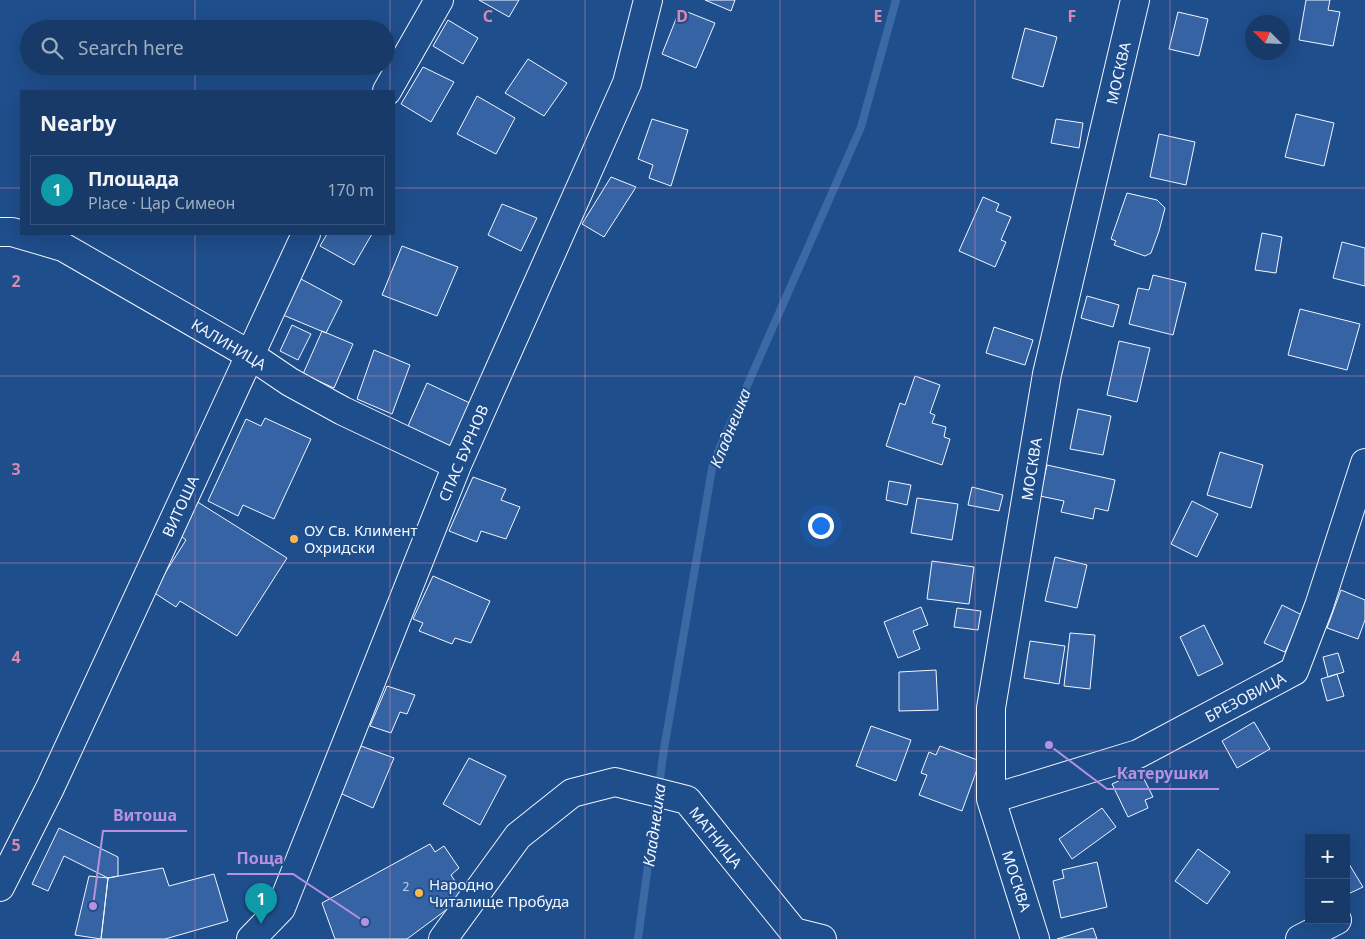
<!DOCTYPE html>
<html lang="en">
<head>
<meta charset="utf-8">
<style>
  :root { --surface:#173a69; --page:#20416f; --text:#f1f3f6; --muted:#9eadc0; --line:#36547d; --accent:#d6ab8b }
  body { margin:0; font-family:"Noto Sans",sans-serif; background:var(--page); color:var(--text) }
  .controls { position:absolute; right:15px; bottom:15px; display:grid; overflow:hidden; border-radius:0px; box-shadow:0 5px 20px #0002 }
  .controls button { width:45px; height:45px; display:grid; place-items:center; padding:0; border:0; border-bottom:1px solid var(--line); background:var(--surface); color:var(--text); font:25px sans-serif }
  .compass { position:absolute; left:1245px; top:15px; width:45px; height:45px; border-radius:50%; background:var(--surface); box-shadow:0 5px 20px #0002; rotate:294deg }
  .you { position:absolute; left:820px; top:525px; width:18px; height:18px; margin:-12px; border:4px solid #fff; border-radius:50%; background:#1a73e8; box-shadow:0 0 0 8px #1a73e833 }
  .badge { display:grid; place-items:center; width:32px; height:32px; border-radius:50%; background:var(--accent); color:#fff; font-size:16px; font-weight:700 }
  .pin { position:absolute; translate:-50% -41px; filter:drop-shadow(0 1px 2px #0008) }
  .pin::after { content:''; position:absolute; top:26px; width:18px; height:15px; background:inherit; clip-path:polygon(0 0,100% 0,50% 100%) }
  .list { margin:0; padding:0; list-style:none }
  h2 { display:flex; justify-content:space-between; align-items:center; height:65px; margin:0; padding:0 20px; font-size:21px }
  h2 small { font-size:16px; font-weight:400; color:var(--muted) }
  .list li { display:grid; grid-template-columns:32px 1fr auto; gap:15px; align-items:center; box-sizing:border-box; height:70px; margin:0 10px 10px; padding:0 10px; border:1px solid var(--line); border-radius:0px }
  .list b { display:block; font-size:19px; white-space:nowrap }
  .list p { margin:0; font-size:16px; white-space:nowrap; color:var(--muted) }
  .list em { font-size:16px; font-style:normal; color:var(--muted) }
  .icon { flex:none; width:28px; height:28px; fill:none; stroke:currentColor; stroke-width:2; stroke-linecap:round; stroke-linejoin:round }
  .map { position:relative; flex:none; width:1365px; height:939px; overflow:hidden }
  .search { position:absolute; background:var(--surface); box-shadow:0 5px 20px #0002; left:20px; top:20px; width:375px; height:55px; display:flex; align-items:center; gap:12px; box-sizing:border-box; padding:0 18px; border-radius:28px; color:var(--muted); font-size:19px }
  .panel { position:absolute; background:var(--surface); box-shadow:0 5px 20px #0002; left:20px; top:90px; width:375px; height:145px; border-radius:0px }
  .map>svg:first-child { display:block }
  .lines { fill:none; stroke-linecap:round; stroke-linejoin:round }
  .stream { stroke:#3b69a3; stroke-width:8 }
  .building { fill:#3563a3; stroke:#f2f6ff }
  .minor-casing { stroke:#f2f6ff; stroke-width:30 }
  .minor { stroke:#1f4e8c; stroke-width:28 }
  .grid { fill:none; stroke:#da87ad; stroke-width:1; stroke-opacity:0.55 }
  .poi-dot { fill:#ffb74d; stroke:#1f4e8c; stroke-width:2 }
  .labels { text-anchor:middle; dominant-baseline:central; stroke-width:4; stroke-linejoin:round; paint-order:stroke }
  .number-label { font-size:12px; fill:#c3d1e8 }
  .street-label { font-size:15px; fill:#f2f6ff; stroke:#1f4e8c }
  .poi-label { font-size:15px; fill:#f2f6ff; stroke:#1f4e8c; text-anchor:start }
  .water-label { font-size:16px; font-style:italic; fill:#f2f6ff; stroke:#1f4e8c }
  .grid-label { font-size:16px; text-anchor:middle; font-weight:bold; fill:#da87ad; stroke:#1f4e8c; stroke-width:4; stroke-linejoin:round; paint-order:stroke }
  .leader { fill:none; stroke:#b691df; stroke-width:2 }
  .callout-dot { fill:#b691df; stroke:#1f4e8c; stroke-width:2 }
  .callout-label { font-size:16px; text-anchor:middle; font-weight:bold; fill:#b691df; stroke:#1f4e8c; stroke-width:4; stroke-linejoin:round; paint-order:stroke }
</style>
</head>
<body>
<div class="map">
<svg width="1365" height="939" viewBox="0 0 1365 939">
  <rect width="100%" height="100%" fill="#1f4e8c"/>
  <g class="lines">
    <path class="stream" d="M 638,939 L 664,749 L 713,463 L 861,127 L 896,0"/>
  </g>
  <path class="building" d="M 479,0 L 519,0 L 509,17 Z
    M 705,0 L 735,0 L 731,11 Z
    M 1306,0 L 1330,0 L 1328,10 L 1340,12 L 1333,46 L 1299,40 Z
    M 680,9 L 715,23 L 696,68 L 662,54 Z
    M 1178,12 L 1208,19 L 1199,56 L 1169,49 Z
    M 448,20 L 478,38 L 463,64 L 433,46 Z
    M 1025,28 L 1057,37 L 1043,87 L 1012,78 Z
    M 528,59 L 567,83 L 544,116 L 505,93 Z
    M 423,67 L 454,82 L 431,122 L 401,104 Z
    M 477,96 L 515,118 L 496,154 L 457,134 Z
    M 1296,114 L 1334,123 L 1324,166 L 1285,157 Z
    M 652,119 L 688,130 L 671,186 L 649,178 L 653,165 L 638,159 Z
    M 1056,119 L 1083,123 L 1079,148 L 1051,143 Z
    M 1159,134 L 1195,142 L 1186,185 L 1150,177 Z
    M 611,177 L 636,187 L 604,237 L 582,224 Z
    M 1127,193 L 1157,200 L 1165,208 L 1159,231 L 1151,253 L 1145,256 L 1114,245 L 1116,241 L 1111,239 Z
    M 983,197 L 999,204 L 996,211 L 1011,217 L 1001,240 L 1006,242 L 995,267 L 959,251 Z
    M 502,204 L 537,218 L 521,251 L 488,235 Z
    M 1262,233 L 1282,237 L 1276,273 L 1255,270 Z
    M 327,234 L 372,234 L 354,265 L 320,246 Z
    M 1342,242 L 1365,248 L 1365,286 L 1333,278 Z
    M 402,246 L 458,267 L 437,316 L 382,295 Z
    M 1153,275 L 1186,283 L 1173,335 L 1129,324 L 1138,288 L 1149,290 Z
    M 301,279 L 342,301 L 326,333 L 283,315 Z
    M 1087,296 L 1119,305 L 1113,327 L 1081,318 Z
    M 1300,309 L 1360,324 L 1347,370 L 1288,355 Z
    M 292,325 L 311,334 L 298,360 L 280,351 Z
    M 994,327 L 1033,340 L 1025,365 L 986,353 Z
    M 322,331 L 353,344 L 334,388 L 303,374 Z
    M 1119,341 L 1150,348 L 1137,402 L 1107,395 Z
    M 374,350 L 410,365 L 392,414 L 357,399 Z
    M 915,376 L 940,385 L 930,413 L 935,415 L 932,423 L 946,427 L 944,437 L 950,439 L 942,465 L 886,446 L 900,403 L 905,405 Z
    M 427,383 L 472,404 L 453,447 L 408,426 Z
    M 1078,409 L 1111,416 L 1103,455 L 1070,449 Z
    M 265,418 L 311,439 L 274,519 L 243,505 L 238,516 L 208,501 L 246,419 L 261,426 Z
    M 1220,452 L 1263,465 L 1251,508 L 1207,495 Z
    M 1047,465 L 1115,480 L 1108,511 L 1095,508 L 1093,519 L 1061,512 L 1064,501 L 1040,496 Z
    M 473,477 L 506,489 L 501,500 L 520,507 L 506,539 L 481,531 L 477,542 L 449,531 Z
    M 889,481 L 911,485 L 907,505 L 886,500 Z
    M 972,487 L 1003,495 L 999,511 L 968,505 Z
    M 917,498 L 958,504 L 952,540 L 911,533 Z
    M 196,501 L 287,558 L 237,636 L 180,601 L 176,607 L 153,592 L 186,540 L 177,533 Z
    M 1192,501 L 1218,514 L 1197,557 L 1171,544 Z
    M 1055,557 L 1087,565 L 1077,608 L 1045,601 Z
    M 932,561 L 974,567 L 969,604 L 927,599 Z
    M 433,576 L 490,601 L 471,643 L 455,638 L 452,644 L 419,631 L 423,623 L 413,619 Z
    M 1341,590 L 1365,600 L 1365,620 L 1358,639 L 1327,628 Z
    M 1282,605 L 1302,615 L 1285,652 L 1264,643 Z
    M 921,607 L 928,625 L 913,631 L 920,649 L 898,658 L 884,622 Z
    M 957,608 L 981,611 L 978,630 L 954,627 Z
    M 1204,625 L 1223,664 L 1198,676 L 1180,637 Z
    M 1070,633 L 1095,635 L 1090,689 L 1064,686 Z
    M 1030,641 L 1065,646 L 1059,684 L 1024,678 Z
    M 1338,653 L 1344,672 L 1328,677 L 1323,657 Z
    M 936,670 L 938,710 L 899,711 L 899,672 Z
    M 1337,674 L 1344,696 L 1327,701 L 1321,679 Z
    M 387,686 L 415,695 L 407,714 L 400,712 L 391,733 L 370,726 Z
    M 1254,722 L 1270,749 L 1237,768 L 1222,741 Z
    M 871,726 L 911,740 L 896,781 L 856,766 Z
    M 361,746 L 394,758 L 373,808 L 340,793 Z
    M 940,746 L 980,761 L 962,811 L 919,795 L 927,775 L 921,773 L 929,752 L 936,755 Z
    M 469,758 L 506,776 L 480,825 L 443,804 Z
    M 1140,771 L 1153,797 L 1145,800 L 1148,808 L 1128,817 L 1112,784 Z
    M 1102,808 L 1116,827 L 1072,859 L 1059,839 Z
    M 59,828 L 118,857 L 118,876 L 108,878 L 64,856 L 48,891 L 32,884 Z
    M 430,844 L 435,852 L 444,846 L 459,868 L 451,875 L 465,896 L 407,939 L 335,939 L 322,903 Z
    M 1198,849 L 1230,872 L 1207,904 L 1175,881 Z
    M 1346,859 L 1363,887 L 1346,895 Z
    M 1097,862 L 1107,907 L 1061,918 L 1053,881 L 1064,878 L 1062,870 Z
    M 163,868 L 169,886 L 214,874 L 228,921 L 165,939 L 101,939 L 108,878 Z
    M 89,876 L 108,878 L 101,939 L 75,935 Z
    M 1093,928 L 1097,939 L 1057,939 Z"/>
  <g class="lines">
    <g class="minor-casing">
      <path id="minor" d="M 387,91 L 439,0
        M 0,232 L 12,232 L 63,247 L 250,355 L 290,382 L 343,411 L 457,465
        M 991,799 L 1138,754 L 1294,671 L 1319,606 L 1365,463
        M 0,887 L 50,788 L 306,234
        M 251,939 L 281,908 L 457,465 L 627,83 L 648,0
        M 443,939 L 518,836 L 572,793 L 615,782 L 687,800 L 794,932 L 822,939
        M 1035,939 L 991,799 L 991,708 L 1047,374 L 1135,0
        M 1300,939 L 1337,920"/>
    </g>
    <use href="#minor" class="minor"/>
  </g>
  <path class="grid" d="M 195,0 L 195,29M 390,0 L 390,91M 585,0 L 585,939M 780,0 L 780,939M 975,0 L 975,939M 1170,0 L 1170,939M 195,66 L 195,91M 0,188 L 21,188M 394,188 L 1365,188M 195,234 L 195,939M 390,234 L 390,939M 0,376 L 1365,376M 0,563 L 1365,563M 0,751 L 1365,751"/>
  <g class="poi-dot">
    <circle cx="294" cy="539" r="5"/>
    <circle cx="419" cy="893" r="5"/>
  </g>
  <g class="labels">
    <g class="number-label">
      <text x="406" y="886">2</text>
    </g>
    <g class="street-label">
      <text transform="translate(1118 73) rotate(-77)">МОСКВА</text>
      <text transform="translate(229 344) rotate(31)">КАЛИНИЦА</text>
      <text transform="translate(463 453) rotate(-67)">СПАС БУРНОВ</text>
      <text transform="translate(1031 469) rotate(-81)">МОСКВА</text>
      <text transform="translate(180 506) rotate(-65)">ВИТОША</text>
      <text transform="translate(1245 697) rotate(-28)">БРЕЗОВИЦА</text>
      <text transform="translate(716 837) rotate(51)">МАТНИЦА</text>
      <text transform="translate(1017 881) rotate(72)">МОСКВА</text>
    </g>
    <g class="poi-label">
      <text x="304" y="530">ОУ Св. Климент<tspan x="304" dy="17">Охридски</tspan></text>
      <text x="429" y="884">Народно<tspan x="429" dy="17">Читалище Пробуда</tspan></text>
    </g>
    <g class="water-label">
      <text transform="translate(730 428) rotate(-68)">Кладнешка</text>
      <text transform="translate(654 825) rotate(-82)">Кладнешка</text>
    </g>
  </g>
  <g class="grid-label">
    <text x="488" y="22">C</text>
    <text x="682" y="22">D</text>
    <text x="878" y="22">E</text>
    <text x="1072" y="22">F</text>
    <text x="16" y="287">2</text>
    <text x="16" y="475">3</text>
    <text x="16" y="663">4</text>
    <text x="16" y="851">5</text>
  </g>
  <path class="leader" d="M1049 745L1107 789H1219M93 906L103 831H187M365 922L293 874H227"/>
  <g class="callout-dot">
    <circle cx="1049" cy="745" r="5"/>
    <circle cx="93" cy="906" r="5"/>
    <circle cx="365" cy="922" r="5"/>
  </g>
  <g class="callout-label">
    <text x="1163" y="779">Катерушки</text>
    <text x="145" y="821">Витоша</text>
    <text x="260" y="864">Поща</text>
  </g>
</svg>
<div class="controls">
<button>+</button>
<button>−</button>
</div>
<svg class="compass" viewBox="-18 -18 36 36"><path d="M0-13l5 13h-10z" fill="#e53935"/><path d="M0 13l5-13h-10z" fill="#9eadc0"/></svg>
<div class="you"></div>
<div class="pin badge" style="left:261px;top:924px;background:#0f9aa8">1</div>
<div class="search"><svg class="icon" aria-label="search" viewBox="0 0 24 24"><circle cx="10" cy="10" r="6"/><path d="M15 15l6 6"/></svg>Search here</div>
<section class="panel">
<h2>Nearby<small></small></h2>
<ul class="list">
<li><span class="badge" style="background:#0f9aa8">1</span><div><b>Площада</b><p>Place · Цар Симеон</p></div><em>170 m</em></li>
</ul>
</section>
</div>
</body>
</html>
